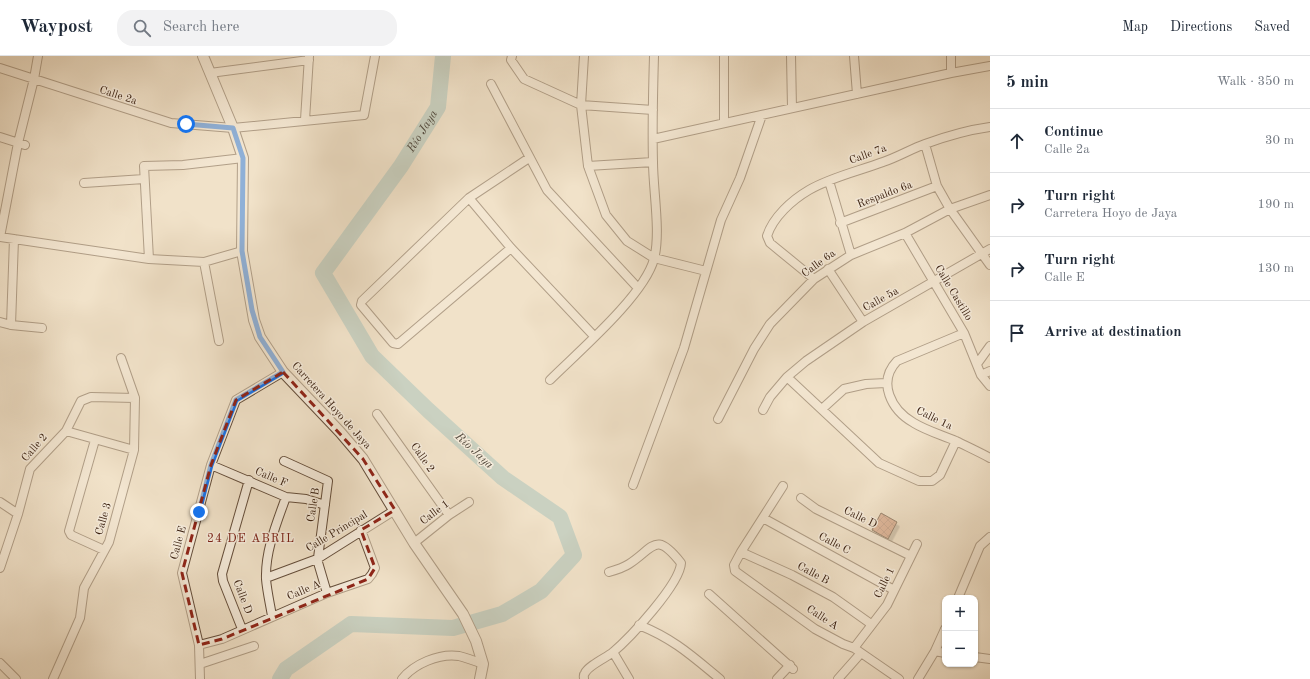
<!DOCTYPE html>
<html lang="en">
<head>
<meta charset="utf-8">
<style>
  :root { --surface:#fff; --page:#f2f2f3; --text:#1f2937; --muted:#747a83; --line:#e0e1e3 }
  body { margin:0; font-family:"Old Standard TT",serif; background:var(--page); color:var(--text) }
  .controls { position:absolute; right:12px; bottom:12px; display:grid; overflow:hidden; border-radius:8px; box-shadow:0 1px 3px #0004 }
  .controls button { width:36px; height:36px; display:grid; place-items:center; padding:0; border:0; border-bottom:1px solid var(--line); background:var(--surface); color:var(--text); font:20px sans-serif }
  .stop { position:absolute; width:12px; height:12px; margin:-9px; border:3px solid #1a73e8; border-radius:50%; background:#fff }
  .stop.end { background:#1a73e8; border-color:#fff; box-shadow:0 1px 4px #0008 }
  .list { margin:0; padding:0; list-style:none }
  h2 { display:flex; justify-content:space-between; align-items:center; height:52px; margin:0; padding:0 16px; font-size:17px }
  h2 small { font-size:13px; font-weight:400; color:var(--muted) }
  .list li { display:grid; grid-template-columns:26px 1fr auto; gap:12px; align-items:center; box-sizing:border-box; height:64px; padding:0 16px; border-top:1px solid var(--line) }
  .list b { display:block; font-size:15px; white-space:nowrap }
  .list p { margin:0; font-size:13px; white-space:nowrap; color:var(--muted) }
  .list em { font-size:13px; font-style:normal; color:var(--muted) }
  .icon { flex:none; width:22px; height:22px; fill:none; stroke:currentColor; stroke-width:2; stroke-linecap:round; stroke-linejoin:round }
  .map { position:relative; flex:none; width:990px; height:623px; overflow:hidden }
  header { display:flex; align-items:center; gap:24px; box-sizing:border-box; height:56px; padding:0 20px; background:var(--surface); border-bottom:1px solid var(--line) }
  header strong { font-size:19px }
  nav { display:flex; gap:22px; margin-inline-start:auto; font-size:14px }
  .search { width:280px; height:36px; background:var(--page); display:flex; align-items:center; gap:10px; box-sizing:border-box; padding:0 14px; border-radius:16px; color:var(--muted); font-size:15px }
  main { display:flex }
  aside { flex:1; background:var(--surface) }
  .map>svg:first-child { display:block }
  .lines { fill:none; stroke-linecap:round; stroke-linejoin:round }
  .river { stroke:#9bbdb9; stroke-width:16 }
  .building { fill:url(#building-cross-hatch); stroke:#361c0c; filter:url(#shadow) }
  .minor-casing { stroke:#654e3b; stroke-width:10 }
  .tertiary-casing { stroke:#654e3b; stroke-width:12 }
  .minor { stroke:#f6ecdc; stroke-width:8 }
  .tertiary { stroke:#f6ecdc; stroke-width:10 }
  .route { stroke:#1a73e8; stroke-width:5 }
  .marked { fill:none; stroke:#8f2418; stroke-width:3; stroke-dasharray:8 5; stroke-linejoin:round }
  .labels { text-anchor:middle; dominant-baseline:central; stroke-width:3; stroke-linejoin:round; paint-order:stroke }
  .street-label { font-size:11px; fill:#361c0c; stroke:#f6ecdc }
  .water-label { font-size:12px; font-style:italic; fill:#544c40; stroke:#f6ecdc }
  .neighbourhood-label { font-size:12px; letter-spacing:1px; fill:#7a1f14; stroke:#f6ecdc }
</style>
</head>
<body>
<header>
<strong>Waypost</strong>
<div class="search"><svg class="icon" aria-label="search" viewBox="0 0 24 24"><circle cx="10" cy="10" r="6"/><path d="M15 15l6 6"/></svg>Search here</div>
<nav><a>Map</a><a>Directions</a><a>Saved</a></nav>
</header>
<main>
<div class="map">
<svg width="990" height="623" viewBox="0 0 990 623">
  <defs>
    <pattern id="building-cross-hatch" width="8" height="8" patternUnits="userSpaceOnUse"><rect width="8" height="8" fill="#cd8869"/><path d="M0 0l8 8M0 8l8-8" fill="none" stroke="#a76e55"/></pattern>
    <filter id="shadow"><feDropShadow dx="2.5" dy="4.5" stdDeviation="0" flood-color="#0004"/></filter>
  </defs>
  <rect width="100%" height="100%" fill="#f1e2c9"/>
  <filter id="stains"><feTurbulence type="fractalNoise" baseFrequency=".005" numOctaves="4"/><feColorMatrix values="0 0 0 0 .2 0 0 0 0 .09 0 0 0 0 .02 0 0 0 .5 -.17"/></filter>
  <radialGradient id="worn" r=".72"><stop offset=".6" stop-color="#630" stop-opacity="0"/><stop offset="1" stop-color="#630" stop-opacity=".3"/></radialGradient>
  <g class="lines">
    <path class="river" id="s1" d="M 280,623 L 286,613 L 351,568 L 453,572 L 502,558 L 541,535 L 574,499 L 560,461 L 503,422 L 428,354 L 372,300 L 323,217 L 401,110 L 438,51 L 443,0"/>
  </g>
  <path class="building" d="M 881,457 L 897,466 L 888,483 L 872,474 Z"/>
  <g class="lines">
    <g class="minor-casing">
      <path id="minor" d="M 512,0 L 511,4 L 524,23 L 581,49 L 653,54
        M 584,0 L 581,49 L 588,110 L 606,159 L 627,185 L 654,202 L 706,215
        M 791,0 L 792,52
        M 854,0 L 857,38
        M 951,0 L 951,17
        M 0,12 L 171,67 L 233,72 L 364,59 L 375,0
        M 210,17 L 309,4
        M 491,28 L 547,134 L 638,232
        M 305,64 L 309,0
        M 724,67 L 724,0
        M 0,81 L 25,89
        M 653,83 L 951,17 L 990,10
        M 925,88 L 937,130 L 950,153 L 990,209
        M 588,110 L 653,106
        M 829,125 L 851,199
        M 84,127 L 144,123
        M 469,142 L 511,192 L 594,280
        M 840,167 L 937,130
        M 905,177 L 964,277 L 981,319 L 990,330
        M 0,181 L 149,203 L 204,206 L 242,195
        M 0,181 L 18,87 L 34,23 L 38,0
        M 511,192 L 398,288 L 393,287 L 361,249 L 362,245 L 469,142 L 529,102
        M 149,203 L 144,110 L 183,109 L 243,102
        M 204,206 L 219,285
        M 828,213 L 863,266
        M 814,223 L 770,187 L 767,180 C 773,161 792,144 809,134 C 831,121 859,115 883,106 C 898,101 911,93 925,88 C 947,80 968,74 990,71
        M 0,266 L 11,269 L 42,272
        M 11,269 L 14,183
        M 964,277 L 897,305 C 877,326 891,354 914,367 C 927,375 942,379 956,385 C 968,391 979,396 990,402
        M 977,308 L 990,290
        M 981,319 L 990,315
        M 787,321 L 806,305 L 863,266 L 990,193
        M 550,324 C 578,296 644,240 654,203 C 661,177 653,134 653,106 C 652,71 653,35 654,0
        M 822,353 L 844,333 L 866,328 L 886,327
        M 763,354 L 770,341 L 787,321 L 879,407 L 919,425 L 932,425 L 940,419 L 956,385
        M 377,358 L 449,459
        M 718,363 L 754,293 L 770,268 L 814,223 L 851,199 L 905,177 L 950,153 L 990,139
        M 66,375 L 134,394
        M 95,384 L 69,475 L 71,479 L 104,494
        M 284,405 L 328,425 L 318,502
        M 211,409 L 286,441 L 306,443 L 325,449
        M 633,429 L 684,292 L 721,164 L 740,122 L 762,59
        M 783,430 L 741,496 L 734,509 L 735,515 L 815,573 L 843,588 L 854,592 L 899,623
        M 801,442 L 816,453 L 911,500
        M 0,446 L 18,458
        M 763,462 L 894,534
        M 414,487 L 449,459 L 469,446
        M 741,496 L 792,519 L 833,541 L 871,568
        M 317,503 L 327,537
        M 0,512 L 18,458 L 30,413 L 66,375 L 81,345 L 91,341 L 135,342
        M 266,522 L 317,503 L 395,454
        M 709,538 L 793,613
        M 958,542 L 980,490 L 990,481
        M 272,560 C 270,548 267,535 266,523 C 265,495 277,466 286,441
        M 639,569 C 674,583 692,600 720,623
        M 242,573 L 223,525 L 222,518 L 249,424
        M 199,589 L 222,583 L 327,537 L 368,523 L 372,518 L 375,512 L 361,474
        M 854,592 L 887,549 L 917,488
        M 935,595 L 945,597
        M 613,596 L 629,623
        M 975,601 L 990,603
        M 0,607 L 16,623
        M 200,608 L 254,590
        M 53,623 L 80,562 L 84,532 L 109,486 L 134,394 L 135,342 L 121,302
        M 200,623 L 199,589 L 182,517 L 211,409 L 236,344 L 283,316
        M 402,623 C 414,608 439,597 459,600 C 467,602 475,605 483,608
        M 584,623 C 584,621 583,619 585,617 C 588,610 605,602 612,597 C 630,582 680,528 681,507 C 655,474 654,492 629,508 C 623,512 616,514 609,516
        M 777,623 L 790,609
        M 838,623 L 861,597
        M 918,623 L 935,595 L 945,573"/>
    </g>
    <g class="tertiary-casing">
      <path id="tertiary" d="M 203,0 L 233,72 L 243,102 L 242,195 L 254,264 L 260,281 L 283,316 L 340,376 L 363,403 L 414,487 L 463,558 L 476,585 L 483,608 L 480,623"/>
    </g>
    <use href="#minor" class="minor"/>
    <use href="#tertiary" class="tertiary"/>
  </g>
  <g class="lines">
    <path class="route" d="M 186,68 L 233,72 L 243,102 L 242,195 L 252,254 L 260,281 L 283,316 L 236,344 L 211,409 L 199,456"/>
  </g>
  <path d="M0 0H990V623H0ZM 283,316 L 363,403 L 395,454 L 361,474 L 375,512 L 368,523 L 222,583 L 199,589 L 182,517 L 211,409 L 236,344 Z" fill="#f1e2c9" fill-opacity=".55" fill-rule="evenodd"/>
  <path class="marked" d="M 283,316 L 363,403 L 395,454 L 361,474 L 375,512 L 368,523 L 222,583 L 199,589 L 182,517 L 211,409 L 236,344 Z"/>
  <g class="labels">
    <g class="street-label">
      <text transform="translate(118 40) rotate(18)">Calle 2a</text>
      <text transform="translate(868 99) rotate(-20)">Calle 7a</text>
      <text transform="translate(885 139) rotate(-21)">Respaldo 6a</text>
      <text transform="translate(819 208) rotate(-36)">Calle 6a</text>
      <text transform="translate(953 237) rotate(59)">Calle Castillo</text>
      <text transform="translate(881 244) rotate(-29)">Calle 5a</text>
      <text transform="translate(331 350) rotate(48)">Carretera Hoyo de Jaya</text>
      <text transform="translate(934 363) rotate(26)">Calle 1a</text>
      <text transform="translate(35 392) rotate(-49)">Calle 2</text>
      <text transform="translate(422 402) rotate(55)">Calle 2</text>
      <text transform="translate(271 422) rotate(23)">Calle F</text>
      <text transform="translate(314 449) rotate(-81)">Calle B</text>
      <text transform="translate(435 457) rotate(-37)">Calle 1</text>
      <text transform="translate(860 462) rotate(26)">Calle D</text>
      <text transform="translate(104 463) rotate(-74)">Calle 3</text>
      <text transform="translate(337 476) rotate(-31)">Calle Principal</text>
      <text transform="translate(179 487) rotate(-75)">Calle E</text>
      <text transform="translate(834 488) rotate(28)">Calle C</text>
      <text transform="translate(813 518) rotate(28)">Calle B</text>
      <text transform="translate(885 527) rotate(-64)">Calle 1</text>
      <text transform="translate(304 535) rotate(-23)">Calle A</text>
      <text transform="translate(242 541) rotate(69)">Calle D</text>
      <text transform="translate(822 562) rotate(33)">Calle A</text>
    </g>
    <g class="water-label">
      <text stroke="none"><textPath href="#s1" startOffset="896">Río Jaya</textPath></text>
      <text transform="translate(474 395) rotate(43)">Río Jaya</text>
    </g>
    <g class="neighbourhood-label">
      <text x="251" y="483">24 DE ABRIL</text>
    </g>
  </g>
  <rect width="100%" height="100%" filter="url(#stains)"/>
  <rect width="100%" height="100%" fill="url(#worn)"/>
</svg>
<div class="controls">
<button>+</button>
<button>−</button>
</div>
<div class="stop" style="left:186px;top:68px"></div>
<div class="stop end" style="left:199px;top:456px"></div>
</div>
<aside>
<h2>5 min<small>Walk · 350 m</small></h2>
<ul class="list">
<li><svg class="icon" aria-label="ahead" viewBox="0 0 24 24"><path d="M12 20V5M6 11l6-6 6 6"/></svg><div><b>Continue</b><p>Calle 2a</p></div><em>30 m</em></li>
<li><svg class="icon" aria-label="right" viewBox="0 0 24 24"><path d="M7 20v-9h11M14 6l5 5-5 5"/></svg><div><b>Turn right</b><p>Carretera Hoyo de Jaya</p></div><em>190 m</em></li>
<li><svg class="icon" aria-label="right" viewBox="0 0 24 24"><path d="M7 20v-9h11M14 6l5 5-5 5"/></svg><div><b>Turn right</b><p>Calle E</p></div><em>130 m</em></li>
<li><svg class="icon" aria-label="arrive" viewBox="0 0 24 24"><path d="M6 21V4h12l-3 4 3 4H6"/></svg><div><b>Arrive at destination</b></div></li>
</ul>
</aside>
</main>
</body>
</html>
